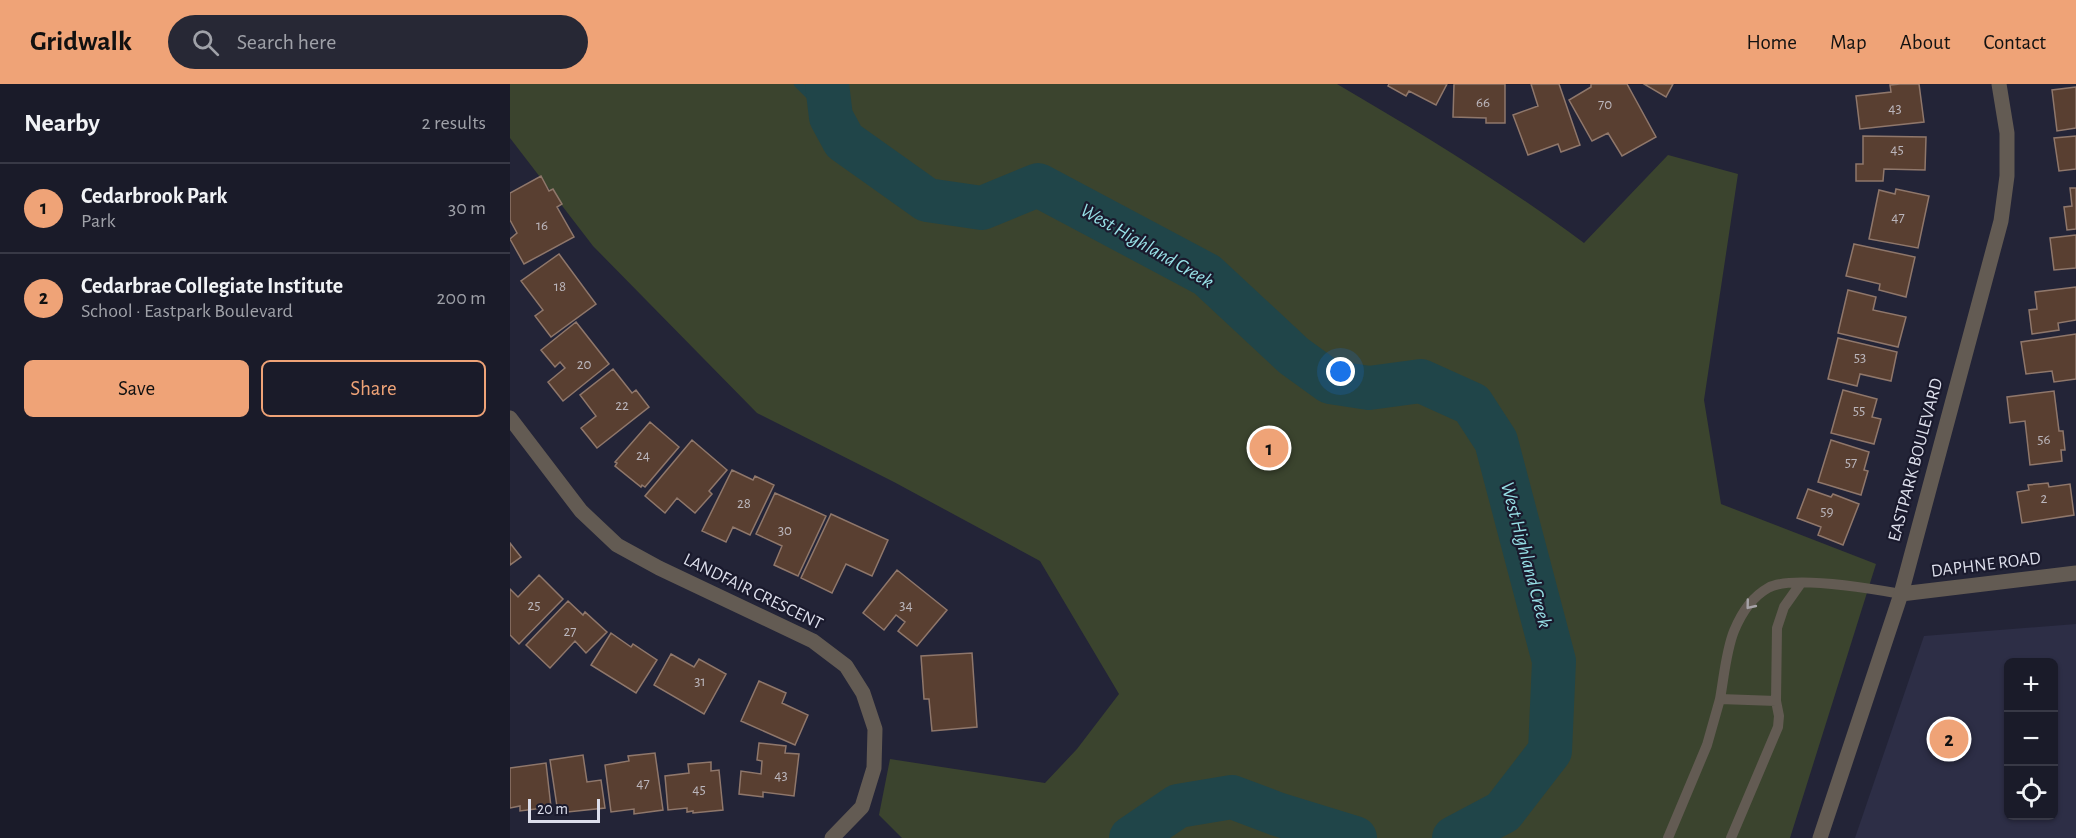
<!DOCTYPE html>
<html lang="en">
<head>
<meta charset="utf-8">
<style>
  :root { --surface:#1a1b29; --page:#272835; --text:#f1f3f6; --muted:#9fa1a8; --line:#383946; --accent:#efa377 }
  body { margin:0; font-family:"Alegreya Sans",sans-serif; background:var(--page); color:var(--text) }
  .controls { position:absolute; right:18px; bottom:18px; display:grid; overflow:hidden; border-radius:9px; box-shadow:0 2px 4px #0004 }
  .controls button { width:54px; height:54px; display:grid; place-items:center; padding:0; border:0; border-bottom:2px solid var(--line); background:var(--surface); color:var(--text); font:30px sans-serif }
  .scale { position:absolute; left:18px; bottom:15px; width:72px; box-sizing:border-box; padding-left:6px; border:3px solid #dcdeeb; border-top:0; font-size:16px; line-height:21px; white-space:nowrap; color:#dcdeeb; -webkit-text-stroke:4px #1a1a2d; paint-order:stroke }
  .you { position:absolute; left:831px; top:288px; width:21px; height:21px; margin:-15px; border:4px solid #fff; border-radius:50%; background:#1a73e8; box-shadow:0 0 0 9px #1a73e833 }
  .badge { display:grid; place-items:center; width:39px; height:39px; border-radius:50%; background:var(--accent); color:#111; font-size:20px; font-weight:700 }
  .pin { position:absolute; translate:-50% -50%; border:3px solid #fff; box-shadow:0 2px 6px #0006 }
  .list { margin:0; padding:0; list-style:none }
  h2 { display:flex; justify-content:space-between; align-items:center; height:78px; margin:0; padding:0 24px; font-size:26px }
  h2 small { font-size:20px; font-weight:400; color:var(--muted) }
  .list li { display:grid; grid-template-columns:39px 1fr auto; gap:18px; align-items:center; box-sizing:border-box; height:90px; padding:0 24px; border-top:2px solid var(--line) }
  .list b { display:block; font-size:22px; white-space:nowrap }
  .list p { margin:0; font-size:20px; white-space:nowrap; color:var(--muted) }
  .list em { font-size:20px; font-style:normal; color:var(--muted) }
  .actions { display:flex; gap:12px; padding:18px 24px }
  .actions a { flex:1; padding:14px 0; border:2px solid var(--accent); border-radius:9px; text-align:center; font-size:21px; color:var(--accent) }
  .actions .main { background:var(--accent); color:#111 }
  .icon { flex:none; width:33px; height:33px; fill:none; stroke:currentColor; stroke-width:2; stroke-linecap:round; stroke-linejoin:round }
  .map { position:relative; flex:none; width:1566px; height:754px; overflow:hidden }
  header { display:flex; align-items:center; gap:36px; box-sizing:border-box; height:84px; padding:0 30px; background:var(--accent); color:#111 }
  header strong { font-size:28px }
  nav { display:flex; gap:33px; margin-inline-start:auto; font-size:21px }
  .search { width:420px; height:54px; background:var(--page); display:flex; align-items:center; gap:15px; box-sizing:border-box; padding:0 21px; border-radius:33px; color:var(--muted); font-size:22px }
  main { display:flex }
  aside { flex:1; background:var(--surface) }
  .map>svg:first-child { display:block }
  .built { fill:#2d2e46; fill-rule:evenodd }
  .green { fill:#3b442e }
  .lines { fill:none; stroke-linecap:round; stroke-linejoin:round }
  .stream { stroke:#204549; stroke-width:8 }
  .river { stroke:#204549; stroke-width:44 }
  .building { fill:#593f31; stroke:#8f776b; stroke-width:1.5 }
  .lane { stroke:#635b53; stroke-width:10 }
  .street { stroke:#635b53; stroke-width:15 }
  .oneway { stroke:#a6a3a7 }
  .labels { text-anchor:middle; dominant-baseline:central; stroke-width:4.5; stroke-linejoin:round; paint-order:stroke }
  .number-label { font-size:15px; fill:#bbb6bc }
  .street-label { font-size:18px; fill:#dcdeeb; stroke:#1a1a2d }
  .water-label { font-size:20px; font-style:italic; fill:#97e0e6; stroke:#1a1a2d }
</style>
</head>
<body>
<header>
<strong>Gridwalk</strong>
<div class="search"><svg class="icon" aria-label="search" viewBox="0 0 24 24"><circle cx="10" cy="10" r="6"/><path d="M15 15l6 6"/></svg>Search here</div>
<nav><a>Home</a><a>Map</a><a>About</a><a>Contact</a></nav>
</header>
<main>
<aside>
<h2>Nearby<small>2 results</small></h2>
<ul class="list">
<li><span class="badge">1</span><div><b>Cedarbrook Park</b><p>Park</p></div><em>30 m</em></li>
<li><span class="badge">2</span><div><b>Cedarbrae Collegiate Institute</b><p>School · Eastpark Boulevard</p></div><em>200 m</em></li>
</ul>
<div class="actions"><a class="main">Save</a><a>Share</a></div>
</aside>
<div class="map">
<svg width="1566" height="754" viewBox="0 0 1566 754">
  <rect width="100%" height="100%" fill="#232437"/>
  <path class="built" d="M 1566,540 L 1566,754 L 1345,754 L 1414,552 ZM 1498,578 L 1544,578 L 1544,732 L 1498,732 Z"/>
  <path class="green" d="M 0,0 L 827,0 C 912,50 995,100 1074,159 L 1158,71 L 1228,90 L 1194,316 L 1211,420 L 1366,480 L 1280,754 L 392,754 L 369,731 L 380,675 L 535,699 L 567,665 L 609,610 L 530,477 L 384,398 L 247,329 L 83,162 L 0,54 Z"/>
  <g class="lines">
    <path class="stream" d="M 288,0 L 321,33"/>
    <path class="river" d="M 317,0 L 321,33 L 334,57 L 417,116 L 472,124 L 528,101 L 697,191 L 784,272 L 820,298 L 859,304 L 911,297 L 962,320 L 986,357 L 1044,577 L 1040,667 L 993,728 L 944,754
      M 621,754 L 668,722 L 722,713 L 767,730 L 845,754"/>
  </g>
  <path class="building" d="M 879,0 L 937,0 L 926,21 L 899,7 L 896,12 L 878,2 Z
    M 944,0 L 995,0 L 995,39 L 976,39 L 976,34 L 943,33 Z
    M 1021,0 L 1049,0 L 1070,61 L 1051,68 L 1048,60 L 1018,71 L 1003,31 L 1028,22 Z
    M 1117,0 L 1146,53 L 1112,72 L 1098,49 L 1082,57 L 1059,16 L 1081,3 L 1081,0 Z
    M 1134,0 L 1163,0 L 1156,13 Z
    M 1390,0 L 1409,0 L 1414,38 L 1350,45 L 1346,12 L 1381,8 L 1380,1 Z
    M 1566,3 L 1566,44 L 1547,47 L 1542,6 Z
    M 1353,52 L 1416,53 L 1415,86 L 1374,85 L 1373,97 L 1346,97 L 1346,80 L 1353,80 Z
    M 1566,52 L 1566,85 L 1549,87 L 1544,54 Z
    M 31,92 L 39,107 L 43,105 L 52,120 L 47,123 L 64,153 L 14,180 L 0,155 L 7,149 L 0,136 L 0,109 Z
    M 1560,104 L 1566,104 L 1566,145 L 1557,146 L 1554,123 L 1562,122 Z
    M 1386,105 L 1419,112 L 1408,164 L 1359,155 L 1369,106 L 1385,110 Z
    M 1566,151 L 1566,184 L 1544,186 L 1540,154 Z
    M 1344,160 L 1405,173 L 1396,213 L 1369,206 L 1370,200 L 1336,192 Z
    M 49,170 L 86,220 L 41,253 L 25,232 L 33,226 L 11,197 Z
    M 1566,203 L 1566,236 L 1548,239 L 1549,246 L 1522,250 L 1519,226 L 1527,225 L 1525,208 Z
    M 1338,206 L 1366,213 L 1363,226 L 1396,233 L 1388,263 L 1328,249 Z
    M 66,238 L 99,280 L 53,317 L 38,298 L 55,284 L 50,278 L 45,283 L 31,266 Z
    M 1566,250 L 1566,295 L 1544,298 L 1542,287 L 1516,290 L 1511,258 Z
    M 1328,254 L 1387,268 L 1381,297 L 1350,290 L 1347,302 L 1318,295 Z
    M 103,285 L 122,309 L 126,306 L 139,323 L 87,364 L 71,344 L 86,332 L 70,311 Z
    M 1333,306 L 1367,315 L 1362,333 L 1371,335 L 1364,360 L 1321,349 Z
    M 1544,307 L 1549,347 L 1553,347 L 1555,366 L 1551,366 L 1552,377 L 1520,381 L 1515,337 L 1500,339 L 1497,313 Z
    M 140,338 L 169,363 L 135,403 L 132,401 L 131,403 L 105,382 L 107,379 L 105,378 Z
    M 182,356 L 217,386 L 199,407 L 202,410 L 185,429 L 167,414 L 155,429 L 135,412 Z
    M 1321,356 L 1359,368 L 1354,386 L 1358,387 L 1351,411 L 1308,398 Z
    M 222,386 L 243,396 L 245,392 L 264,401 L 240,451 L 223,443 L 216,458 L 192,447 Z
    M 1538,399 L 1539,403 L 1560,400 L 1564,431 L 1512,439 L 1507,408 L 1519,406 L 1518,401 Z
    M 1298,405 L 1321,413 L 1323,410 L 1349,420 L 1333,461 L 1308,451 L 1311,443 L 1287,434 Z
    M 265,409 L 316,432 L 288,492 L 264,481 L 272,462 L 246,450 Z
    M 321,430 L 378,456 L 362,492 L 336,480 L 322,509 L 291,494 Z
    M 0,459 L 11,473 L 0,481 Z
    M 387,486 L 437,526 L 407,562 L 388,547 L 395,538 L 386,531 L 374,546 L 353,529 Z
    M 29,491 L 53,515 L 9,560 L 0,551 L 0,505 L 8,513 Z
    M 58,517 L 73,531 L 75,528 L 97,548 L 76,569 L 65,557 L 40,584 L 16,561 Z
    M 101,549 L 121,563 L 123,560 L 147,576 L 126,609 L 81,581 Z
    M 462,569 L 467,643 L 422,647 L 419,615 L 414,615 L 411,572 Z
    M 161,570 L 184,583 L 189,575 L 216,590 L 194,630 L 144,601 Z
    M 249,597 L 276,609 L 272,619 L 298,631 L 285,661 L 231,637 Z
    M 249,659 L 276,662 L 275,669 L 289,670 L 284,712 L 253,708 L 253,713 L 229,710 L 231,687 L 251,690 L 252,677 L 247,676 Z
    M 145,669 L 153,726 L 124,730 L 124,725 L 101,728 L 95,681 L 119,677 L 118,672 Z
    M 73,671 L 77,698 L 91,696 L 95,724 L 48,729 L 40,676 Z
    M 201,678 L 201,687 L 209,686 L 213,726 L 183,729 L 183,727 L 177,728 L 177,724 L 158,726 L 155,692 L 179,689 L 178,680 Z
    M 36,679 L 41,723 L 10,727 L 10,722 L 0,724 L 0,684 Z"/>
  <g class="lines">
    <path class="lane" d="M 1210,615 C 1214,593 1216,567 1224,547 C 1231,530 1242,513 1258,504 C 1281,491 1363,505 1391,510
      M 1158,754 L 1197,661 L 1210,615 L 1266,617
      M 1221,754 L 1268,643 L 1269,632 L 1266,617 L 1267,544 L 1274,523 L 1291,499"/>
    <path class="street" d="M 0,334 L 71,427 L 107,461 L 149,484 L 303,557 L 336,582 L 353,609 L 365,645 L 364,684 L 352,723 L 322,754
      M 1391,510 L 1566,489
      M 1310,754 L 1391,510 L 1491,137 L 1497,92 L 1497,49 L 1489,0"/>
  </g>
  <defs><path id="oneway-chevron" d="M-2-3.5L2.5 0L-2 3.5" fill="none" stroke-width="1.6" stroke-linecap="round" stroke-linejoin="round" transform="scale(1.5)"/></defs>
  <use class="oneway" href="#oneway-chevron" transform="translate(1240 521) rotate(129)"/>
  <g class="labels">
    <g class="number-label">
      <text x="973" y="18">66</text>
      <text x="1095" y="20">70</text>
      <text x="1385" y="24">43</text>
      <text x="1387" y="65">45</text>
      <text x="1388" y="133">47</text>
      <text x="32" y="141">16</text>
      <text x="50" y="202">18</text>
      <text x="1350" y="273">53</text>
      <text x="74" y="280">20</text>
      <text x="112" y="321">22</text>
      <text x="1349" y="326">55</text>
      <text x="1534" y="355">56</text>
      <text x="133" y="371">24</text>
      <text x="1341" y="378">57</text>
      <text x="1534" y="414">2</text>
      <text x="234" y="419">28</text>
      <text x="1317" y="427">59</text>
      <text x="275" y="446">30</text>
      <text x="24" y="521">25</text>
      <text x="396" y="521">34</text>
      <text x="60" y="547">27</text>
      <text x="190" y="597">31</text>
      <text x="271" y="691">43</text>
      <text x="133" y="699">47</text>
      <text x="189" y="705">45</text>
    </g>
    <g class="street-label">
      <text transform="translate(1406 376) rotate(-75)">EASTPARK BOULEVARD</text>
      <text transform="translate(1476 481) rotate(-7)">DAPHNE ROAD</text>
      <text transform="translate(243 508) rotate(26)">LANDFAIR CRESCENT</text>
    </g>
    <g class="water-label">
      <text transform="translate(637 162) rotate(30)">West Highland Creek</text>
      <text transform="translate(1016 471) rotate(75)">West Highland Creek</text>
    </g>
  </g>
</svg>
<div class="controls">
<button>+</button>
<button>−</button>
<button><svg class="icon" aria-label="locate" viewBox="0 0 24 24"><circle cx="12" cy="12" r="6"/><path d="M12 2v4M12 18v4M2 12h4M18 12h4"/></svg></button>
</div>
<div class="scale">20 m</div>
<div class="you"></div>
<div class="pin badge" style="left:759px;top:364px">1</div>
<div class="pin badge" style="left:1439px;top:655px">2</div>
</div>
</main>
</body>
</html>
